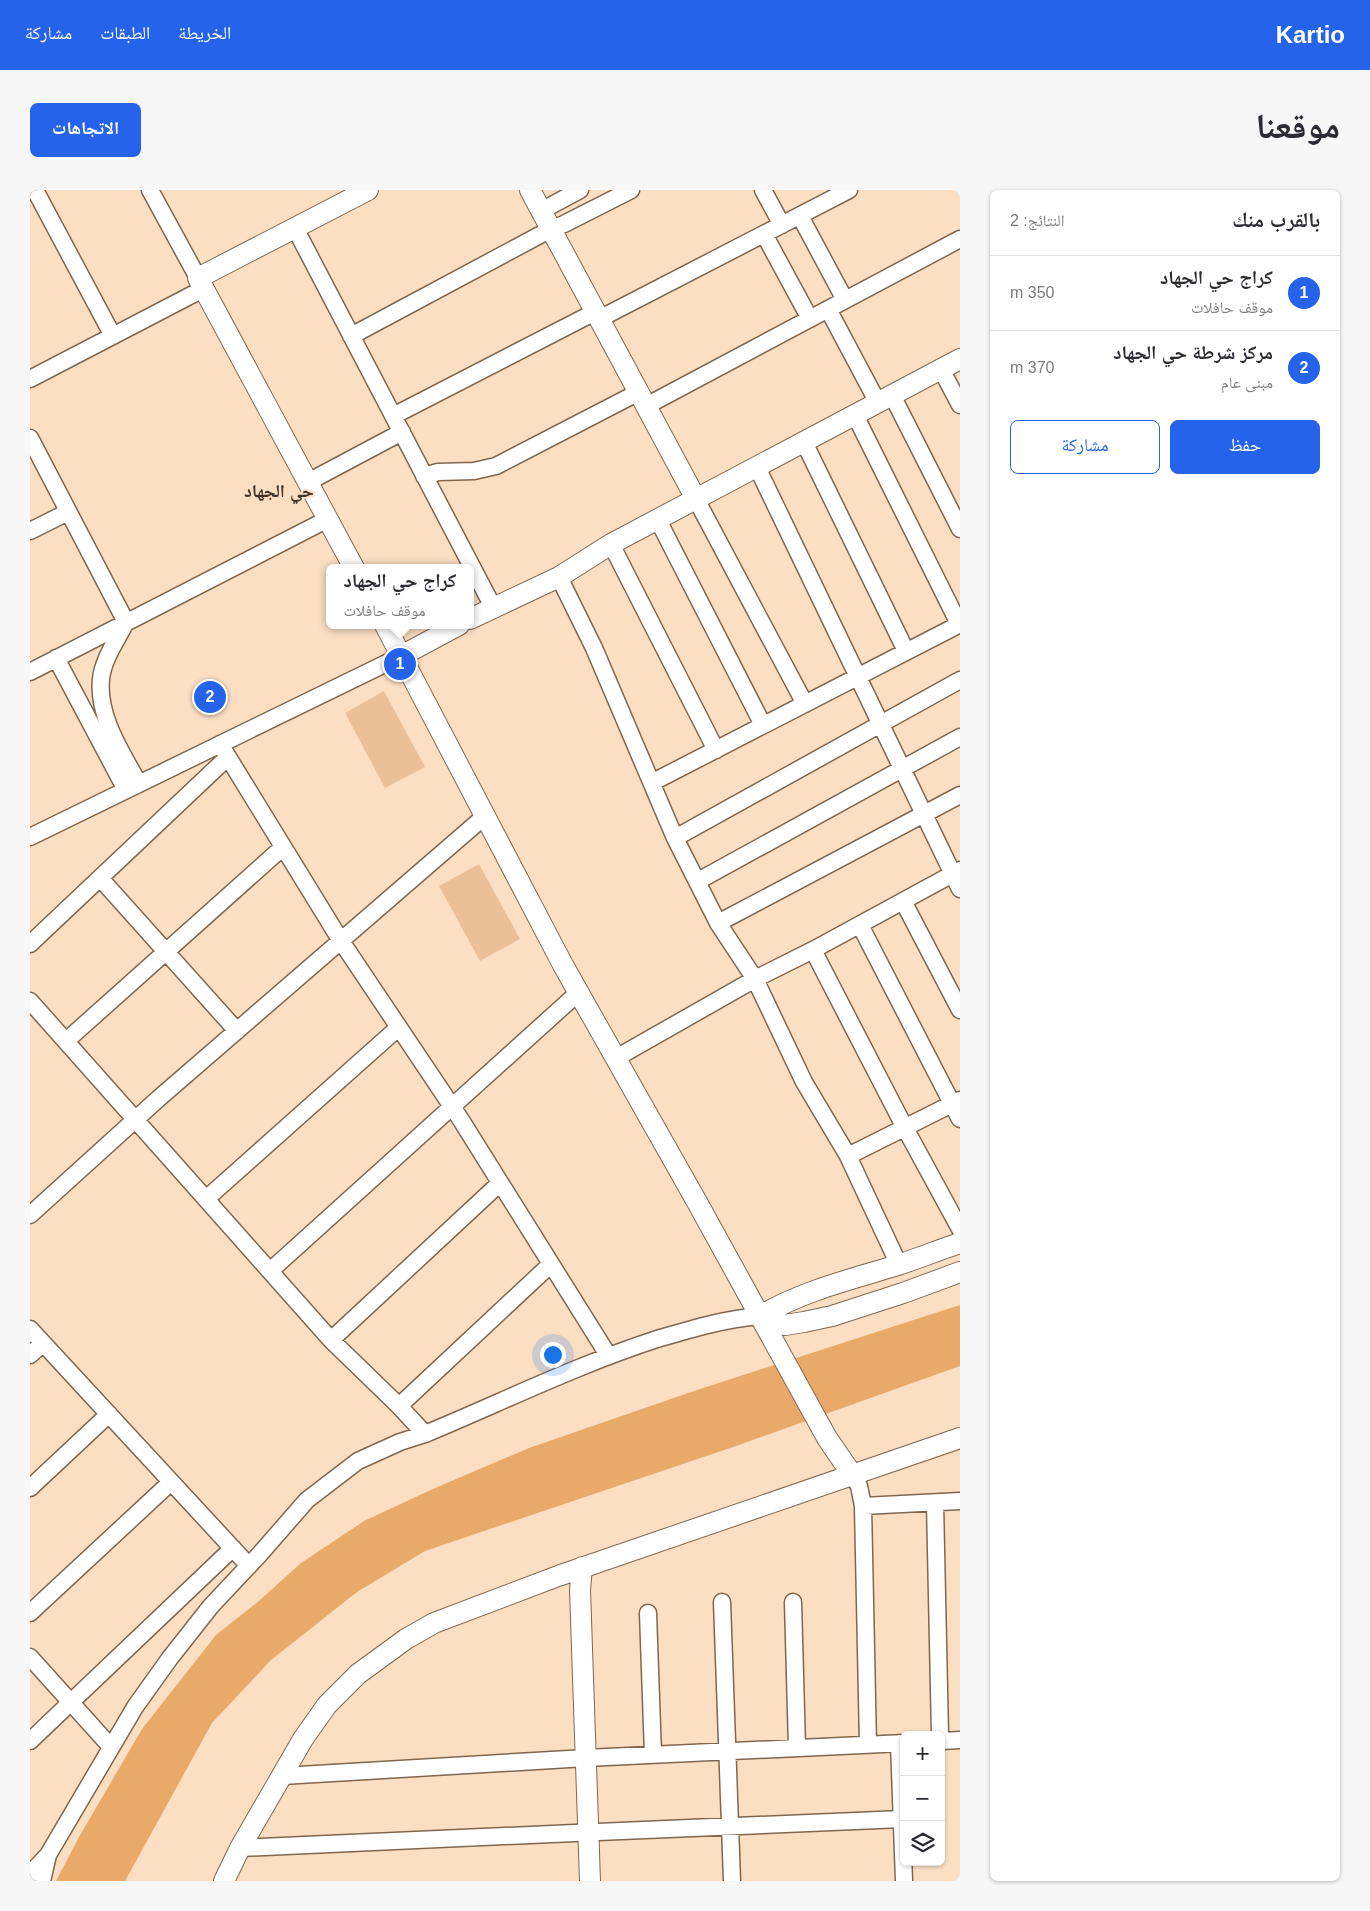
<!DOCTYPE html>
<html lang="ar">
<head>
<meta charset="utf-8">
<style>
  :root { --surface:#fff; --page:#f7f7f7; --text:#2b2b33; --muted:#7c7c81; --line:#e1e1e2; --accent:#2563eb }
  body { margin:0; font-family:Helvetica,"Noto Naskh Arabic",sans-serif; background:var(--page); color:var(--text); direction:rtl }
  .controls { position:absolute; right:15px; bottom:15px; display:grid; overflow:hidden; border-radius:8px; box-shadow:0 1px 4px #0004 }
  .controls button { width:45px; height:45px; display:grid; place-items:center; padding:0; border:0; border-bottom:1px solid var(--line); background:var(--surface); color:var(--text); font:25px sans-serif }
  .you { position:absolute; left:522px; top:1164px; width:18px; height:18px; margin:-12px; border:4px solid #fff; border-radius:50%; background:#1a73e8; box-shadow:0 0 0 8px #1a73e833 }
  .badge { display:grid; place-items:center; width:32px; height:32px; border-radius:50%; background:var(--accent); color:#fff; font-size:16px; font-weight:700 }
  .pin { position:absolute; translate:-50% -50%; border:2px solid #fff; box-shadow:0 1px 5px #0006 }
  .popup { position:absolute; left:296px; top:374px; width:148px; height:65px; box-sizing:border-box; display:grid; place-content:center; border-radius:8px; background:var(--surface); filter:drop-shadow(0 1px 4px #0005); font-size:16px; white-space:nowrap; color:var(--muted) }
  .popup b { font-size:19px; color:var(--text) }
  .popup::after { content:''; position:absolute; left:50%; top:100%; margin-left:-10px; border:10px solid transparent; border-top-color:var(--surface) }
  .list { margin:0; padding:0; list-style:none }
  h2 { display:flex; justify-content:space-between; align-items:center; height:65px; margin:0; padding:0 20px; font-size:21px }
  h2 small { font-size:16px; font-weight:400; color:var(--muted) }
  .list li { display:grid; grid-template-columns:32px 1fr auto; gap:15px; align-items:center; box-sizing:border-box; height:75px; padding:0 20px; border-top:1px solid var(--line) }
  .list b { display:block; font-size:19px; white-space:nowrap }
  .list p { margin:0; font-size:16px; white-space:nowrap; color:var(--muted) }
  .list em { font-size:16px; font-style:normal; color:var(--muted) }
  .actions { display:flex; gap:10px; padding:15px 20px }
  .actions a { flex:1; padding:11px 0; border:1px solid var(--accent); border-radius:8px; text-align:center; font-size:18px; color:var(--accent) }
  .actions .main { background:var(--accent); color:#fff }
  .icon { flex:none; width:28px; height:28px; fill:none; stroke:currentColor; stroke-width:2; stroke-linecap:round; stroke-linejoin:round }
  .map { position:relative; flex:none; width:930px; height:1691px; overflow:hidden; direction:ltr; border-radius:8px }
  header { display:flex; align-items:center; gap:30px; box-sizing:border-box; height:70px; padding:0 25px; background:var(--accent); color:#fff }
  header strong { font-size:24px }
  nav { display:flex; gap:28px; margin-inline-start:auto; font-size:18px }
  .intro { display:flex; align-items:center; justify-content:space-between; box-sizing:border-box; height:120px; padding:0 30px }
  h1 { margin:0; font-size:35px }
  .button { padding:12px 22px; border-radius:8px; background:var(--accent); color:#fff; font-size:18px; font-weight:700 }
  main { display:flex; gap:30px; padding:0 30px }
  aside { flex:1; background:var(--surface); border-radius:8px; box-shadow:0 1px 4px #0004 }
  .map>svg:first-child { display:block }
  .green { fill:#ebc098 }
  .water { fill:#e9aa69 }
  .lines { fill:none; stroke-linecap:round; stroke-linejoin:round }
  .minor-casing { stroke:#80664e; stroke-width:19 }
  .tertiary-casing { stroke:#80664e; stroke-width:22 }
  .minor { stroke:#fff; stroke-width:16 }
  .tertiary { stroke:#fff; stroke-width:20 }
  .labels { text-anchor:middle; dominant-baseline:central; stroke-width:4; stroke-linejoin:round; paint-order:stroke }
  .neighbourhood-label { font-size:18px; font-weight:bold; fill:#3e3328; stroke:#fcdfc3 }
</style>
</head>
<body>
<header>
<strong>Kartio</strong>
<nav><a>الخريطة</a><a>الطبقات</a><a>مشاركة</a></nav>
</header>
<div class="intro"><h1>موقعنا</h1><a class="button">الاتجاهات</a></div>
<main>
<aside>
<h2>بالقرب منك<small>النتائج: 2</small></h2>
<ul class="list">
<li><span class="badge">1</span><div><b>كراج حي الجهاد</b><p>موقف حافلات</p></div><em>350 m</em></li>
<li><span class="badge">2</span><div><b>مركز شرطة حي الجهاد</b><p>مبنى عام</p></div><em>370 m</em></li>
</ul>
<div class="actions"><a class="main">حفظ</a><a>مشاركة</a></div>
</aside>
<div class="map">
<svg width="930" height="1691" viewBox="0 0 930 1691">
  <rect width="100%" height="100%" fill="#fcdfc3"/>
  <path class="green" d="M 354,501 L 395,577 L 355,598 L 315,523 Z
    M 449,674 L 490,749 L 450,771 L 409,696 Z"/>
  <path class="water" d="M 930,1115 L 930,1176 L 706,1256 L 395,1361 L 327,1402 L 241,1470 L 182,1533 L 95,1691 L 26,1691 L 49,1647 L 112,1539 L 186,1445 L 230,1410 L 271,1373 L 334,1331 L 405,1298 L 499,1258 L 664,1201 Z"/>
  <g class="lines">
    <g class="minor-casing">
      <path id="minor" d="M 5,0 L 83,146
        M 120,0 L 168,88
        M 733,0 L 752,35
        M 511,21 L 550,0
        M 770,26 L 815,110
        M 265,38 L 463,417
        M 734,44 L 780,129
        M 798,119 L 848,213
        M 569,129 L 819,0
        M 321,146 L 521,39 L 534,34 L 601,0
        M 911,179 L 930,215
        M 0,189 L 173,99
        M 862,205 L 930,339
        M 616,216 L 930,49
        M 825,225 L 929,434
        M 363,226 L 565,122
        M 0,248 L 96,432 C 87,450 73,469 71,489 C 67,526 92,563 109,594
        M 774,252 L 876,461
        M 727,277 L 930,699
        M 394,286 L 408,282 L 444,281 L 466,276 L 609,202
        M 278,292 L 372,242
        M 666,309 L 775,514
        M 628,330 L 733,535
        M 0,341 L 38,322
        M 581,354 L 686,560
        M 529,387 L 564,458 L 645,648 L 688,733 L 725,789 L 774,892 L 818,966 L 869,1075
        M 26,468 L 96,600
        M 0,482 L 298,329
        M 190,554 L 311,751 L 431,930 L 578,1165
        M 623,592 L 930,434
        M 0,647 L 371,466
        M 645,648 L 930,490
        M 70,688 L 207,841
        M 668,691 L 930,547
        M 873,711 L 930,820
        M 688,733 L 930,605
        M 830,735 L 930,929
        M 0,754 L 198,567
        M 783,760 L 875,938 L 930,1039
        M 0,811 L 301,1150 L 369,1216 L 395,1244
        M 36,851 L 253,657
        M 586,868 L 725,789 L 783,760 L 930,680
        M 818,966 L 930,910
        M 176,1009 L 368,838
        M 0,1025 L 128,909 L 455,626
        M 240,1081 L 549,802
        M 0,1139 L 219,1376
        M 301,1150 L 470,993
        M 0,1165 L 13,1153
        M 369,1216 L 521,1074
        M 823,1286 L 829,1296 L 833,1316 L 838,1555
        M 0,1298 L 79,1224
        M 905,1313 L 910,1545
        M 833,1316 L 930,1311
        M 692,1412 L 702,1691
        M 763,1412 L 767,1558
        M 0,1423 L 141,1292
        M 618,1423 L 623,1565
        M 0,1467 L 81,1557
        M 0,1551 L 203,1358
        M 911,1551 L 930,1550
        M 869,1553 L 874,1691
        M 252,1586 L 556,1568 L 874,1553
        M 210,1658 C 431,1649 651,1637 872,1629
        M 0,1684 L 18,1665 L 105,1517 L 140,1468 L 181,1416 L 229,1365 L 277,1310 L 328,1271 L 370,1252 L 395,1244 C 472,1212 547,1175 627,1149 C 661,1139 694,1129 730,1126
        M 12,1691 L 18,1665"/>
    </g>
    <g class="tertiary-casing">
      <path id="tertiary" d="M 500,0 L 666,309
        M 324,378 L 168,88 L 338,0
        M 440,429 L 529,387 L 581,354 L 930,169
        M 355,435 L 533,775 L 667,1012 L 797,1248 L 823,1286
        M 371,466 L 429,435
        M 730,1126 C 775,1100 819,1090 868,1075 C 889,1068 909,1060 930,1053
        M 730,1126 L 755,1135 L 774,1132 L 802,1126 L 873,1103 L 930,1082
        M 552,1377 L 550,1400 L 560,1691
        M 194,1691 L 210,1658 L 273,1549 L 297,1515 L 328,1484 L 376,1449 L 404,1433 L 528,1386 L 930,1248"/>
    </g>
    <use href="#minor" class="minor"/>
    <use href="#tertiary" class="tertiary"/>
  </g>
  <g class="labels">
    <g class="neighbourhood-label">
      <text x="249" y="301">حي الجهاد</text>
    </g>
  </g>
</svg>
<div class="controls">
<button>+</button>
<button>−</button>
<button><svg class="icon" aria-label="layers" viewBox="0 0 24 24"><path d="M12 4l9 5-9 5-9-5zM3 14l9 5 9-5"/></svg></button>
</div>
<div class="you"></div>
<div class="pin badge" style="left:370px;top:474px">1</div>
<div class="popup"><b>كراج حي الجهاد</b>موقف حافلات</div>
<div class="pin badge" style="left:180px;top:507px">2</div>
</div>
</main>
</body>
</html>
